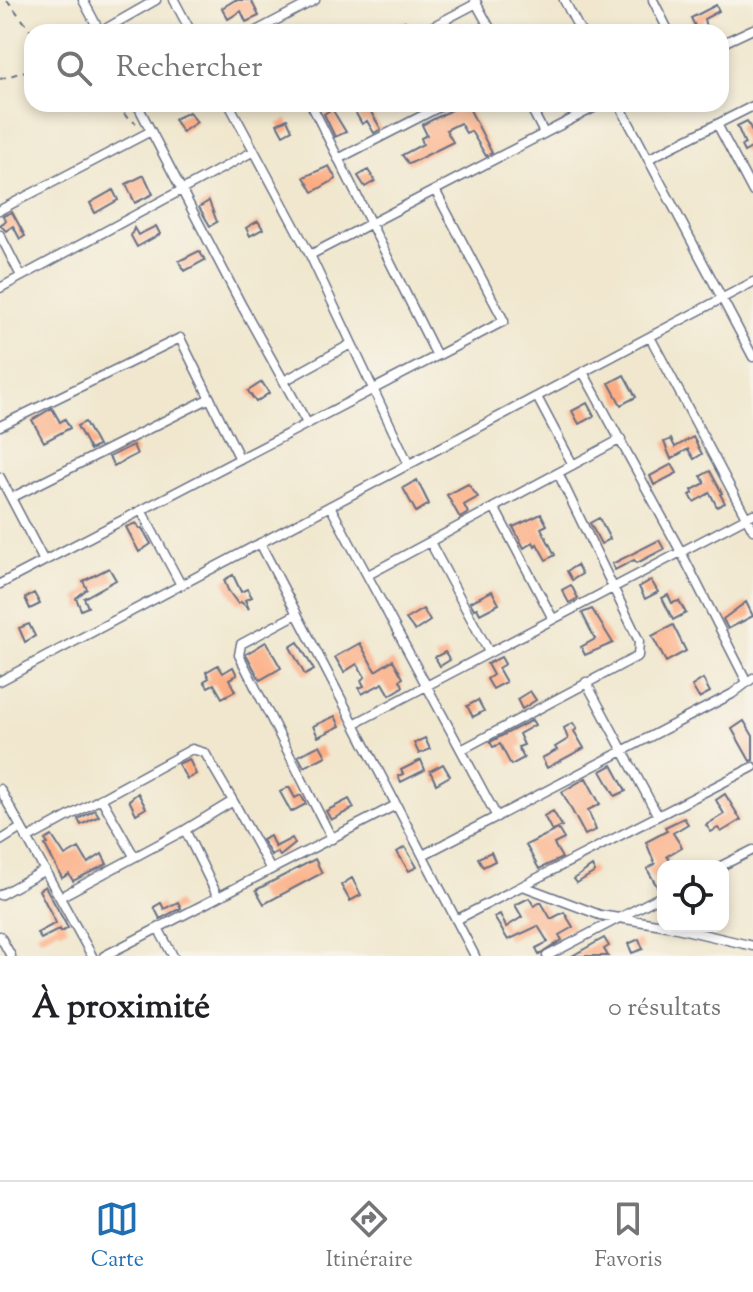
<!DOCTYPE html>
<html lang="fr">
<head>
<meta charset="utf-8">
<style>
  :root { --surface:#fff; --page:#f6f6f6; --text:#202124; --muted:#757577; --line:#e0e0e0; --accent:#1f6fb2 }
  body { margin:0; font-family:"Sorts Mill Goudy",serif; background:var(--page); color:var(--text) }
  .controls { position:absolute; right:24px; bottom:24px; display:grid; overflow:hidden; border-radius:16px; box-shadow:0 4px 12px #0003 }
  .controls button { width:72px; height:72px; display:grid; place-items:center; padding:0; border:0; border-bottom:2px solid var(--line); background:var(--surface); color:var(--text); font:40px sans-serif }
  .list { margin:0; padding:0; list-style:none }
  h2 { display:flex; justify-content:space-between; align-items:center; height:104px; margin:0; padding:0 32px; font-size:34px }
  h2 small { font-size:26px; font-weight:400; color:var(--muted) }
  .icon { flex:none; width:44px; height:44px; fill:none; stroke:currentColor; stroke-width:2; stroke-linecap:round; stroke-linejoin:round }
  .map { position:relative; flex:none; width:753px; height:956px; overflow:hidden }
  .search { position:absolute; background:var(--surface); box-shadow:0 4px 12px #0003; left:24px; right:24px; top:24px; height:88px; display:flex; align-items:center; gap:20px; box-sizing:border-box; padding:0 28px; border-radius:24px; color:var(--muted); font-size:30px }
  .sheet { height:224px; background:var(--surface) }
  nav { display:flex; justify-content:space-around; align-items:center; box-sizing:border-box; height:112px; border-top:2px solid var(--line); background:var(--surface); font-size:22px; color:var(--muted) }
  nav a { display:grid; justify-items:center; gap:4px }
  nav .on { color:var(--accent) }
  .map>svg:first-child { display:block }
  .building { fill:#fcad84 }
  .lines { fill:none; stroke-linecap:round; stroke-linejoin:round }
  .minor-casing { stroke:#666f85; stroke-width:11 }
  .path { stroke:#666f85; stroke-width:2; stroke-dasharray:6 6; stroke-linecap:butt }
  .minor { stroke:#fff; stroke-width:8 }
</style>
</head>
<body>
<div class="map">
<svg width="753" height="956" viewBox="0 0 753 956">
  <rect width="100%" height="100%" fill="#f7f3e8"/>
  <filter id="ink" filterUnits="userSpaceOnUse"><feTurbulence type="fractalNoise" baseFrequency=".0125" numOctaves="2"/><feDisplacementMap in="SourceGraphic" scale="16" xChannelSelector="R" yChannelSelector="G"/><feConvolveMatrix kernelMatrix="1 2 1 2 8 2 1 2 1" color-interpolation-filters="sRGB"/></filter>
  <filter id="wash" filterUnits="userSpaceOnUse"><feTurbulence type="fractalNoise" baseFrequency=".006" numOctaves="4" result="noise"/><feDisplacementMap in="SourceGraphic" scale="32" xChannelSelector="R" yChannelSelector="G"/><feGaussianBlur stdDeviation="1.8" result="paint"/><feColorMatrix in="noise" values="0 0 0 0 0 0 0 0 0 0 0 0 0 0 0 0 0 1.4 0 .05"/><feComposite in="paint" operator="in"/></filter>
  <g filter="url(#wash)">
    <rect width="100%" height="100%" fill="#f0e7ce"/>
    <g id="blocks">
      <path class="building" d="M 235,0 L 251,0 L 259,16 L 246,22 L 241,11 L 228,19 L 222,8 Z
        M 716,5 L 719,11 L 704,19 L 707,32 L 698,32 L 691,18 Z
        M 405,21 L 409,29 L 403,32 L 386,32 Z
        M 366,104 L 381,129 L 374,133 L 367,121 L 362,124 L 354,110 Z
        M 463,104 L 467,104 L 492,153 L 486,156 L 471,131 L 466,133 L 460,123 L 446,130 L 453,142 L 409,164 L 402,155 L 423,144 L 421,138 L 427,135 L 422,125 Z
        M 332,109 L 346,132 L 335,137 L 324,114 Z
        M 189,112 L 197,122 L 182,132 L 174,119 Z
        M 287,119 L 292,130 L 283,135 L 277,124 Z
        M 747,121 L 753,133 L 753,147 L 744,152 L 741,146 L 745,144 L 737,126 Z
        M 329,166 L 336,179 L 313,192 L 304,177 Z
        M 368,170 L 375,181 L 365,187 L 358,176 Z
        M 144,175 L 153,194 L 135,203 L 126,184 Z
        M 113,190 L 118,200 L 95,213 L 90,203 Z
        M 209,201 L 217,222 L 210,226 L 199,207 Z
        M 12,212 L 25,236 L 20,239 L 13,226 L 6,231 L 0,225 L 6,221 L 3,216 Z
        M 258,221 L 263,229 L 250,236 L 246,228 Z
        M 156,226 L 160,234 L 137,247 L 131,236 L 134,228 L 138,235 Z
        M 199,251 L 205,260 L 185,271 L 179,261 Z
        M 624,375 L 636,397 L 621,405 L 609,383 Z
        M 262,382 L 269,393 L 256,402 L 248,391 Z
        M 587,403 L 594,416 L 579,424 L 572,411 Z
        M 52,408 L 60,422 L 65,419 L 70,428 L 44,442 L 32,420 Z
        M 85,422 L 98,446 L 90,450 L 77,426 Z
        M 693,437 L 702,454 L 694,459 L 688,449 L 671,459 L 664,442 L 671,439 L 675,447 Z
        M 133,445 L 137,454 L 114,466 L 109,457 Z
        M 672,464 L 677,473 L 654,485 L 650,476 Z
        M 710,471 L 722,493 L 720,494 L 725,503 L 717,507 L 710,493 L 694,502 L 690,495 L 693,493 L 692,490 L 705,483 L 701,476 Z
        M 417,480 L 429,504 L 416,512 L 403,488 Z
        M 468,484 L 478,497 L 464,505 L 468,513 L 460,518 L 447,495 Z
        M 541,514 L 547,525 L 541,528 L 555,555 L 546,560 L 537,544 L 535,546 L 533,542 L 524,548 L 513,527 Z
        M 599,518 L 610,539 L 601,544 L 590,523 Z
        M 136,523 L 140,529 L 142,528 L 151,544 L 139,552 L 126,527 Z
        M 659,540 L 664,549 L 637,563 L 634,560 L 615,570 L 612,564 Z
        M 577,565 L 582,574 L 572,580 L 567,571 Z
        M 109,568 L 116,580 L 84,598 L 88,607 L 81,610 L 76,598 L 87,589 L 83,581 Z
        M 233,575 L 241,592 L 247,589 L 252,597 L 245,600 L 249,609 L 241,602 L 238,604 L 228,590 L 224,580 Z
        M 651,580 L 658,592 L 645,599 L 639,587 Z
        M 571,585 L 578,598 L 569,603 L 562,590 Z
        M 492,591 L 499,604 L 480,614 L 477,608 L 474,609 L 470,602 Z
        M 34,593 L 40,604 L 30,609 L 25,598 Z
        M 668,595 L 672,603 L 679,601 L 686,613 L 673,620 L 662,598 Z
        M 746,602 L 753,616 L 728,629 L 723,619 Z
        M 423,609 L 430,621 L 415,631 L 406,619 Z
        M 592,609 L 613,643 L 585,655 L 581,647 L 595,639 L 582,613 Z
        M 29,624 L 35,636 L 25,642 L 19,628 Z
        M 673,625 L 686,651 L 666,662 L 652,636 Z
        M 266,642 L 281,668 L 260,680 L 246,654 Z
        M 298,642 L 314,670 L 305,675 L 290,647 Z
        M 360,643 L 375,671 L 393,660 L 403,678 L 400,680 L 403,686 L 400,689 L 390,695 L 383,683 L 362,694 L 359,688 L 364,686 L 361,680 L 365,677 L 357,664 L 344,672 L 335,657 Z
        M 445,652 L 450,660 L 440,666 L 435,657 Z
        M 501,657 L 505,664 L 498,668 L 506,682 L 493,689 L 487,679 L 493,675 L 487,664 Z
        M 218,665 L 223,673 L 233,667 L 237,675 L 229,679 L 235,691 L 222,698 L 214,684 L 208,687 L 204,681 L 209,678 L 206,672 Z
        M 703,679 L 710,692 L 699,698 L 692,686 Z
        M 530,691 L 536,700 L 522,709 L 517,699 Z
        M 478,700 L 484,711 L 473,717 L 467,706 Z
        M 335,716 L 340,726 L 318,737 L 313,726 Z
        M 532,720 L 535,725 L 519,734 L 524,745 L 518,747 L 524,758 L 511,765 L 500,744 L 493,747 L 490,742 Z
        M 744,721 L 753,736 L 753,760 L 750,761 L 732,729 Z
        M 573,723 L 577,729 L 574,731 L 584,748 L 547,768 L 542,758 L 557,750 L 555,747 L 568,739 L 564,728 Z
        M 425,738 L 430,749 L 419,754 L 414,743 Z
        M 320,745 L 326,756 L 304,767 L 298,756 Z
        M 189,759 L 196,774 L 187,779 L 178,764 Z
        M 421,760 L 425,770 L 401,782 L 398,776 L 403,774 L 401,770 Z
        M 443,764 L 450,776 L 436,784 L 430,771 Z
        M 612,765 L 626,791 L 615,796 L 601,771 Z
        M 586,778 L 600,804 L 588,810 L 596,830 L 585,835 L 562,792 Z
        M 289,787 L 295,798 L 301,795 L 306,804 L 291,812 L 280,792 Z
        M 138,793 L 146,808 L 136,814 L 129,800 Z
        M 725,794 L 741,820 L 721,832 L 718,828 L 711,832 L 706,825 L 724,814 L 716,800 Z
        M 349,799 L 354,808 L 331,820 L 326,811 Z
        M 95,810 L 99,816 L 81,825 L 78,819 Z
        M 553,811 L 562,826 L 552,831 L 544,816 Z
        M 684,818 L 688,824 L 673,833 L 682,847 L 667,856 L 673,866 L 663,866 L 663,883 L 658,888 L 647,869 L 655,864 L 646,842 L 667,831 L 665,827 Z
        M 558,829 L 564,839 L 554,844 L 562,858 L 539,869 L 526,845 Z
        M 52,836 L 65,856 L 79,848 L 88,863 L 102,854 L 107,864 L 73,881 L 69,874 L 62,878 L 45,845 L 48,844 L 45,840 Z
        M 270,836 L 275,847 L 292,838 L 295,844 L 280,856 L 277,852 L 271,855 L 262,840 Z
        M 405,847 L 417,867 L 409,871 L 397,852 Z
        M 491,852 L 495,861 L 483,867 L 478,858 Z
        M 315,859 L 322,873 L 264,904 L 256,890 Z
        M 592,866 L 595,872 L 577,883 L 574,879 Z
        M 352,878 L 361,895 L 350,901 L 341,885 Z
        M 45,886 L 68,928 L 61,932 L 60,929 L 41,939 L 37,933 L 56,923 L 39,890 Z
        M 529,898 L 534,906 L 541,902 L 551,919 L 564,912 L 573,927 L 559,935 L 562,940 L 539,955 L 536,948 L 548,942 L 538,926 L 508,940 L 494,917 L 500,914 L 506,927 L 522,917 L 515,905 Z
        M 178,902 L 181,908 L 160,919 L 154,907 L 161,903 L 164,909 Z
        M 604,938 L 609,946 L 604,949 L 608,956 L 572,956 Z
        M 639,939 L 643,949 L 632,953 L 628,944 Z"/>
    </g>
  </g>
  <g filter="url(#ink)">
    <use href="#blocks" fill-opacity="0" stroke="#666f85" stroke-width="2"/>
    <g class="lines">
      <g class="minor-casing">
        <path id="minor" d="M 83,0 L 100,32
          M 174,0 L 191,32
          M 564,0 L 581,32
          M 653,0 L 669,32
          M 475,1 L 492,32
          M 100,32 L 156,0
          M 254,32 L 315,0
          M 422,32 L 477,3
          M 721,44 L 753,29
          M 137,104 L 242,306 L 307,423
          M 229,104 L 310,255 L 409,465
          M 311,104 L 437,356
          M 529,104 L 544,133
          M 619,104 L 753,357
          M 717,124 L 753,192
          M 338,159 L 445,104
          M 648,159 L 753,106
          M 0,210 L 151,131
          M 0,235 L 21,276
          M 310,255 L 601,104
          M 0,288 L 254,151
          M 650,337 L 753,530
          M 583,372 L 681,552 L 747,682
          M 284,381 L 351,344
          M 537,397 L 573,465
          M 0,426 L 180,338 L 240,459
          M 0,477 L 44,561
          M 11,498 L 210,398
          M 330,506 L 497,817
          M 494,507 L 553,619
          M 141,510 L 181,585
          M 430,542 L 489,652
          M 260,543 L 475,956
          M 368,575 L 621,439
          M 0,584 L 504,321 L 435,190
          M 297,614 L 241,644 L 239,655 L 332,839
          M 0,681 L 753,282
          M 586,682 L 658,816
          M 354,724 L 753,514
          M 461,750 L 638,656 L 639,641 L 558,473
          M 0,789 L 92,956
          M 101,798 L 134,856
          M 185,830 L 218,897
          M 27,839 L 192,749 L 205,753 L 233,801
          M 0,841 L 21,828
          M 423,855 L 732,694 L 753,678
          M 721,866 L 753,850
          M 523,886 L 600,915 L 663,925
          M 0,895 L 45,870
          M 60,897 L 185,830 L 233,801 L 270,868
          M 456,920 L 753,767
          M 668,926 L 753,946
          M 158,928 L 173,956
          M 0,936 L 11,956
          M 104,956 L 396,805
          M 547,956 L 663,895"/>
      </g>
      <path class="path" d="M 7,0 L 32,32
        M 0,79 L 32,69
        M 117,104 L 128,119 L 136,123"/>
      <use href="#minor" class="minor"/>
    </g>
  </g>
</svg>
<div class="controls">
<button><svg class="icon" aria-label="locate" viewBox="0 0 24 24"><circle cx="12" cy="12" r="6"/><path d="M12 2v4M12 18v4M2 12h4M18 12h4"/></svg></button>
</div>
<div class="search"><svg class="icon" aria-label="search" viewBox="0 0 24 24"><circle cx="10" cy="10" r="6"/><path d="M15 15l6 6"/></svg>Rechercher</div>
</div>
<section class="sheet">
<h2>À proximité<small>0 résultats</small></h2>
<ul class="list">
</ul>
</section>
<nav>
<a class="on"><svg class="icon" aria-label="map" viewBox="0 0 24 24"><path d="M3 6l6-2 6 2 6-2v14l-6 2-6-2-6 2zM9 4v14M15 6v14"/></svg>Carte</a>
<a><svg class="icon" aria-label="directions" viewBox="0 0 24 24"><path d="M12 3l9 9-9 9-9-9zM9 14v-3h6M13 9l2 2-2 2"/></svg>Itinéraire</a>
<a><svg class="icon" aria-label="saved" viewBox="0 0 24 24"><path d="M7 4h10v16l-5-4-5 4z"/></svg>Favoris</a>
</nav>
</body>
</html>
